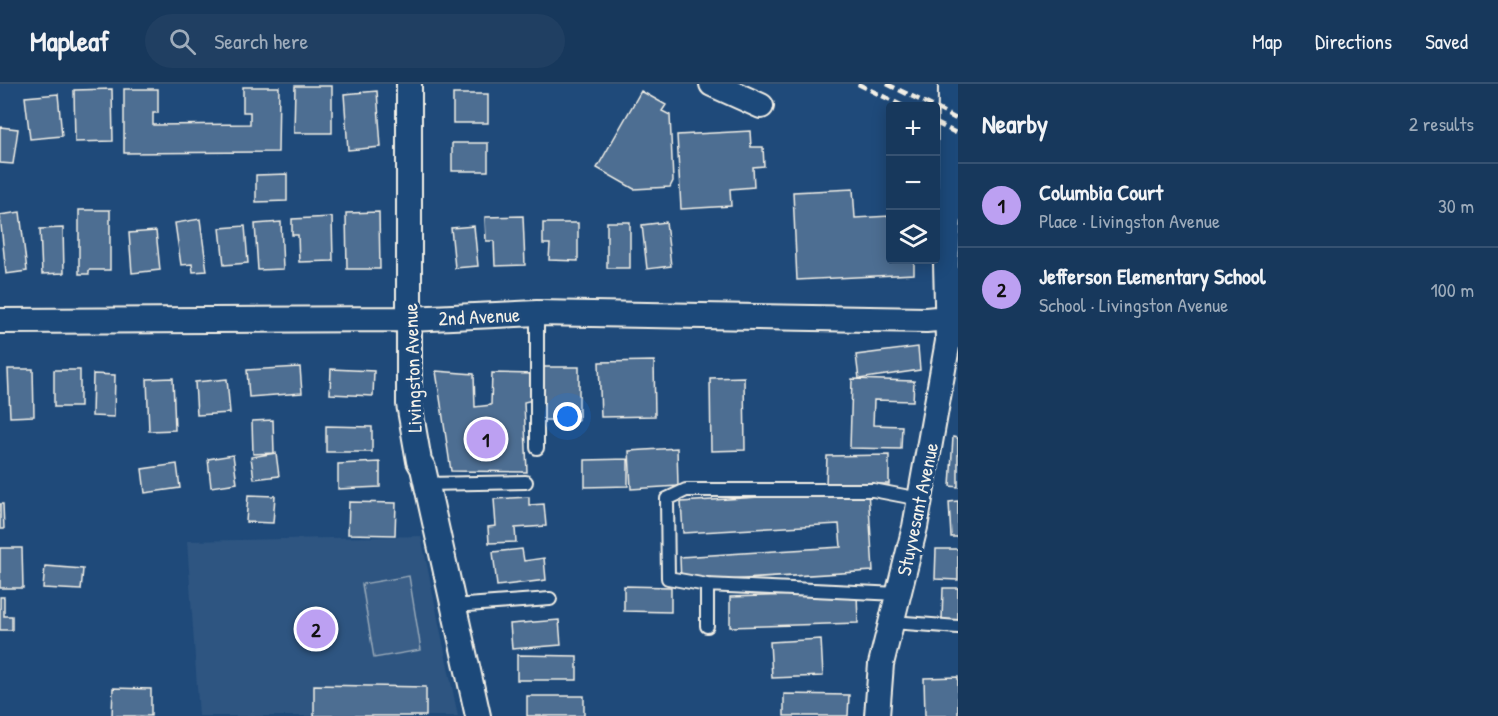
<!DOCTYPE html>
<html lang="en">
<head>
<meta charset="utf-8">
<style>
  :root { --surface:#17385c; --page:#203f62; --text:#f1f3f6; --muted:#9eacbb; --line:#365272; --accent:#bca0f2 }
  body { margin:0; font-family:"Patrick Hand",sans-serif; background:var(--page); color:var(--text) }
  .controls { position:absolute; right:18px; top:18px; display:grid; overflow:hidden; border-radius:6px; box-shadow:0 3px 15px #0003 }
  .controls button { width:54px; height:54px; display:grid; place-items:center; padding:0; border:0; border-bottom:2px solid var(--line); background:var(--surface); color:var(--text); font:30px sans-serif }
  .you { position:absolute; left:568px; top:333px; width:21px; height:21px; margin:-15px; border:4px solid #fff; border-radius:50%; background:#1a73e8; box-shadow:0 0 0 9px #1a73e833 }
  .badge { display:grid; place-items:center; width:39px; height:39px; border-radius:50%; background:var(--accent); color:#111; font-size:20px; font-weight:700 }
  .pin { position:absolute; translate:-50% -50%; border:3px solid #fff; box-shadow:0 2px 6px #0006 }
  .list { margin:0; padding:0; list-style:none }
  h2 { display:flex; justify-content:space-between; align-items:center; height:78px; margin:0; padding:0 24px; font-size:26px }
  h2 small { font-size:20px; font-weight:400; color:var(--muted) }
  .list li { display:grid; grid-template-columns:39px 1fr auto; gap:18px; align-items:center; box-sizing:border-box; height:84px; padding:0 24px; border-top:2px solid var(--line) }
  .list b { display:block; font-size:22px; white-space:nowrap }
  .list p { margin:0; font-size:20px; white-space:nowrap; color:var(--muted) }
  .list em { font-size:20px; font-style:normal; color:var(--muted) }
  .icon { flex:none; width:33px; height:33px; fill:none; stroke:currentColor; stroke-width:2; stroke-linecap:round; stroke-linejoin:round }
  .map { position:relative; flex:none; width:958px; height:632px; overflow:hidden }
  header { display:flex; align-items:center; gap:36px; box-sizing:border-box; height:84px; padding:0 30px; background:var(--surface); border-bottom:2px solid var(--line) }
  header strong { font-size:28px }
  nav { display:flex; gap:33px; margin-inline-start:auto; font-size:21px }
  .search { width:420px; height:54px; background:var(--page); display:flex; align-items:center; gap:15px; box-sizing:border-box; padding:0 21px; border-radius:33px; color:var(--muted); font-size:22px }
  main { display:flex }
  aside { flex:1; background:var(--surface) }
  .map>svg:first-child { display:block }
  .built { fill:#2d5581 }
  .green { fill:#3a5f88; stroke:#97a8b8; stroke-width:1.5 }
  .building { fill:#4d6e92; stroke:#f4f1e8; stroke-width:1.5 }
  .lines { fill:none; stroke-linecap:round; stroke-linejoin:round }
  .service-casing { stroke:#f4f1e8; stroke-width:16 }
  .minor-casing { stroke:#f4f1e8; stroke-width:28 }
  .service { stroke:#1f4a7a; stroke-width:12 }
  .minor { stroke:#1f4a7a; stroke-width:24 }
  .rail { stroke:#f4f1e8; stroke-width:4.5; stroke-dasharray:9 4.5; stroke-linecap:butt }
  .labels { text-anchor:middle; dominant-baseline:central; stroke-width:6; stroke-linejoin:round; paint-order:stroke }
  .street-label { font-size:20px; fill:#f4f1e8; stroke:#1f4a7a }
</style>
</head>
<body>
<header>
<strong>Mapleaf</strong>
<div class="search"><svg class="icon" aria-label="search" viewBox="0 0 24 24"><circle cx="10" cy="10" r="6"/><path d="M15 15l6 6"/></svg>Search here</div>
<nav><a>Map</a><a>Directions</a><a>Saved</a></nav>
</header>
<main>
<div class="map">
<svg width="958" height="632" viewBox="0 0 958 632">
  <rect width="100%" height="100%" fill="#1f4a7a"/>
  <filter id="ink" filterUnits="userSpaceOnUse"><feTurbulence type="fractalNoise" baseFrequency=".0167" numOctaves="2"/><feDisplacementMap in="SourceGraphic" scale="12" xChannelSelector="R" yChannelSelector="G"/><feConvolveMatrix kernelMatrix="1 2 1 2 8 2 1 2 1" color-interpolation-filters="sRGB"/></filter>
  <g filter="url(#ink)">
    <path class="built" d="M 421,452 L 458,632 L 199,632 L 187,457 Z"/>
    <path class="green" d="M 409,492 L 421,566 L 374,574 L 362,500 Z"/>
    <path class="building" d="M 295,2 L 332,2 L 332,49 L 294,49 Z
      M 243,3 L 279,3 L 278,68 L 124,69 L 124,5 L 158,5 L 158,29 L 153,29 L 153,41 L 250,40 L 250,28 L 243,28 Z
      M 112,5 L 113,57 L 75,58 L 74,6 Z
      M 377,7 L 381,63 L 348,66 L 344,10 Z
      M 641,7 L 666,21 L 662,27 L 670,31 L 673,97 L 670,103 L 634,105 L 597,84 Z
      M 58,10 L 62,52 L 30,55 L 25,13 Z
      M 453,10 L 488,10 L 488,39 L 453,39 Z
      M 0,43 L 18,45 L 13,80 L 0,79 Z
      M 750,47 L 751,63 L 763,63 L 764,82 L 753,83 L 754,103 L 730,105 L 731,122 L 681,125 L 677,51 Z
      M 452,59 L 488,59 L 488,87 L 452,87 Z
      M 287,90 L 287,117 L 256,118 L 256,91 Z
      M 853,105 L 855,134 L 890,132 L 890,176 L 914,176 L 914,190 L 797,196 L 793,108 Z
      M 79,126 L 110,126 L 110,186 L 89,186 L 89,190 L 79,190 Z
      M 20,128 L 27,187 L 6,190 L 0,131 Z
      M 379,128 L 380,185 L 347,185 L 346,129 Z
      M 523,132 L 525,181 L 495,182 L 494,157 L 486,157 L 485,133 Z
      M 332,133 L 333,177 L 299,178 L 298,151 L 292,151 L 292,135 Z
      M 200,135 L 207,187 L 193,188 L 192,180 L 181,181 L 175,139 Z
      M 281,138 L 283,185 L 258,186 L 255,140 Z
      M 607,138 L 630,138 L 630,184 L 607,184 Z
      M 666,138 L 671,182 L 647,185 L 642,141 Z
      M 543,139 L 578,139 L 578,177 L 549,176 L 550,160 L 543,160 Z
      M 245,142 L 248,179 L 224,181 L 220,144 Z
      M 474,142 L 478,182 L 455,184 L 451,144 Z
      M 63,144 L 64,189 L 42,190 L 40,145 Z
      M 156,147 L 160,186 L 132,189 L 129,149 Z
      M 918,263 L 920,286 L 859,295 L 856,271 Z
      M 654,277 L 655,332 L 601,333 L 599,278 Z
      M 300,283 L 302,309 L 249,313 L 247,286 Z
      M 543,283 L 579,283 L 579,336 L 543,336 Z
      M 8,285 L 33,285 L 34,332 L 10,333 Z
      M 331,285 L 374,287 L 373,312 L 330,310 Z
      M 54,286 L 80,286 L 80,323 L 54,323 Z
      M 436,287 L 474,290 L 475,323 L 491,321 L 492,289 L 534,290 L 533,316 L 524,318 L 527,388 L 451,387 Z
      M 93,290 L 115,291 L 114,333 L 92,332 Z
      M 744,293 L 745,366 L 711,367 L 710,294 Z
      M 173,294 L 175,346 L 149,347 L 147,295 Z
      M 227,295 L 230,329 L 197,331 L 195,298 Z
      M 852,295 L 914,297 L 913,317 L 874,316 L 873,341 L 902,342 L 901,365 L 850,364 Z
      M 273,336 L 274,369 L 253,370 L 252,337 Z
      M 326,342 L 372,343 L 372,368 L 326,368 Z
      M 953,353 L 958,354 L 958,403 L 950,402 Z
      M 677,364 L 678,402 L 631,405 L 629,367 Z
      M 276,369 L 279,392 L 254,395 L 251,373 Z
      M 233,371 L 237,399 L 211,403 L 208,375 Z
      M 889,371 L 889,400 L 826,400 L 827,372 Z
      M 628,375 L 628,402 L 585,403 L 585,376 Z
      M 380,378 L 380,403 L 338,405 L 338,380 Z
      M 177,380 L 180,404 L 145,409 L 142,385 Z
      M 868,406 L 873,487 L 681,499 L 680,473 L 841,463 L 839,440 L 683,449 L 681,418 Z
      M 248,411 L 275,412 L 273,439 L 246,438 Z
      M 529,413 L 529,421 L 544,420 L 546,442 L 515,444 L 516,458 L 489,459 L 488,443 L 496,442 L 494,415 Z
      M 958,417 L 958,453 L 951,453 L 949,418 Z
      M 349,418 L 396,419 L 395,451 L 348,450 Z
      M 0,420 L 3,420 L 4,445 L 0,445 Z
      M 0,464 L 22,464 L 23,504 L 0,504 Z
      M 522,465 L 524,477 L 544,474 L 546,496 L 497,502 L 493,468 Z
      M 936,465 L 958,465 L 958,496 L 935,495 Z
      M 45,482 L 83,485 L 81,506 L 43,504 Z
      M 624,502 L 671,503 L 671,528 L 624,527 Z
      M 943,504 L 958,504 L 958,536 L 942,536 Z
      M 857,509 L 858,539 L 730,543 L 730,513 Z
      M 0,513 L 4,513 L 4,532 L 12,532 L 12,546 L 0,546 Z
      M 559,536 L 561,561 L 512,565 L 510,540 Z
      M 821,555 L 823,592 L 772,594 L 770,558 Z
      M 517,571 L 577,572 L 577,596 L 517,596 Z
      M 958,593 L 958,632 L 925,632 L 924,594 Z
      M 314,601 L 426,603 L 426,632 L 314,632 Z
      M 113,604 L 151,605 L 151,632 L 112,632 Z
      M 784,610 L 849,611 L 848,632 L 784,632 Z
      M 527,612 L 584,612 L 584,632 L 527,632 Z"/>
    <g class="lines">
      <g class="service-casing">
        <path id="service" d="M 537,364 L 537,229
          M 426,400 L 526,398
          M 707,501 L 668,494 L 667,415 L 686,406 L 873,406 L 920,415
          M 453,522 L 550,515
          M 892,538 L 958,543
          M 707,542 L 707,501 L 898,510"/>
      </g>
      <g class="minor-casing">
        <path id="minor" d="M 409,0 L 409,320 L 419,377 L 423,384 L 478,632
          M 712,0 L 761,22
          M 0,237 L 409,235 L 537,229 L 926,236 L 958,233
          M 877,632 L 881,580 L 915,443 L 948,257 L 946,180 L 950,121 L 951,0"/>
      </g>
      <use href="#service" class="service"/>
      <use href="#minor" class="minor"/>
      <path class="rail" d="M 858,0 L 903,22
        M 887,0 L 932,22
        M 936,24 L 958,36
        M 936,39 L 958,50"/>
    </g>
  </g>
  <g class="labels">
    <g class="street-label">
      <text transform="translate(479 232) rotate(-3)">2nd Avenue</text>
      <text transform="translate(412 284) rotate(-92)">Livingston Avenue</text>
      <text transform="translate(917 425) rotate(-78)">Stuyvesant Avenue</text>
    </g>
  </g>
</svg>
<div class="controls">
<button>+</button>
<button>−</button>
<button><svg class="icon" aria-label="layers" viewBox="0 0 24 24"><path d="M12 4l9 5-9 5-9-5zM3 14l9 5 9-5"/></svg></button>
</div>
<div class="you"></div>
<div class="pin badge" style="left:486px;top:355px">1</div>
<div class="pin badge" style="left:316px;top:545px">2</div>
</div>
<aside>
<h2>Nearby<small>2 results</small></h2>
<ul class="list">
<li><span class="badge">1</span><div><b>Columbia Court</b><p>Place · Livingston Avenue</p></div><em>30 m</em></li>
<li><span class="badge">2</span><div><b>Jefferson Elementary School</b><p>School · Livingston Avenue</p></div><em>100 m</em></li>
</ul>
</aside>
</main>
</body>
</html>
